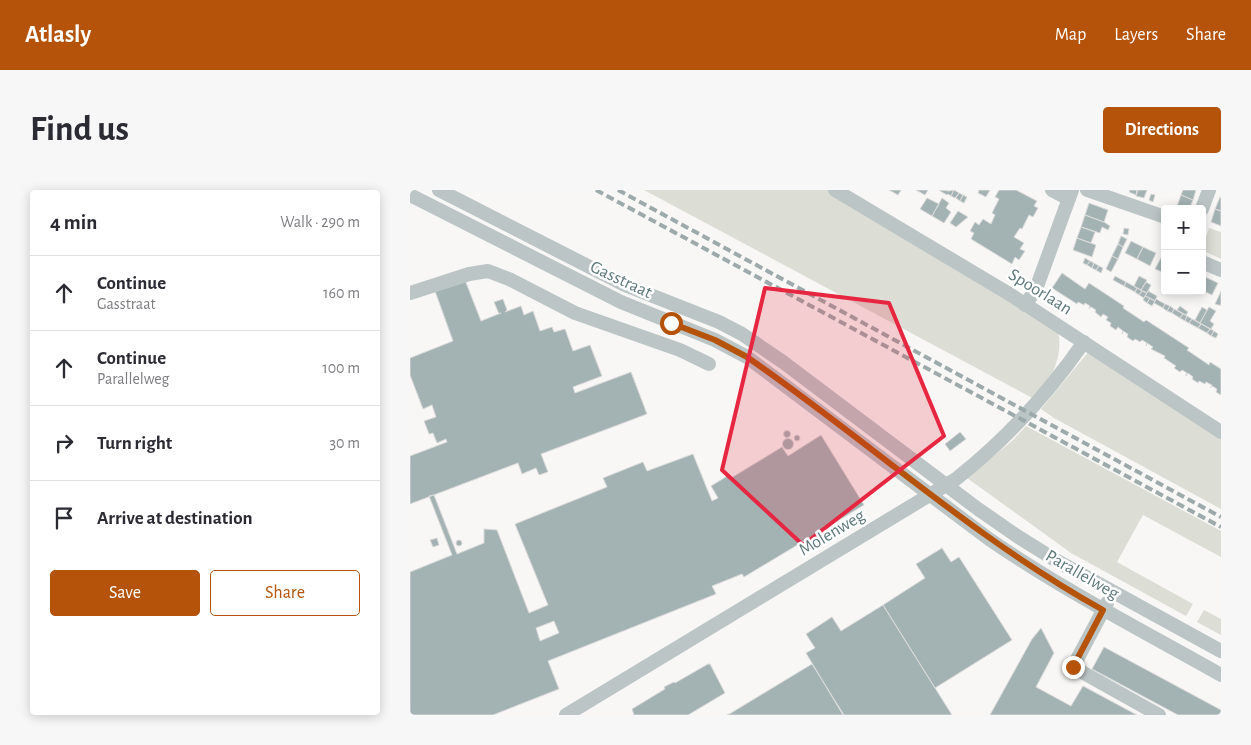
<!DOCTYPE html>
<html lang="en">
<head>
<meta charset="utf-8">
<style>
  :root { --surface:#fff; --page:#f7f7f7; --text:#2b2b33; --muted:#7c7c81; --line:#e1e1e2; --accent:#b45309 }
  body { margin:0; font-family:"Alegreya Sans",sans-serif; background:var(--page); color:var(--text) }
  .controls { position:absolute; right:15px; top:15px; display:grid; overflow:hidden; border-radius:5px; box-shadow:0 2px 12px #0003 }
  .controls button { width:45px; height:45px; display:grid; place-items:center; padding:0; border:0; border-bottom:1px solid var(--line); background:var(--surface); color:var(--text); font:25px sans-serif }
  .stop { position:absolute; width:15px; height:15px; margin:-11px; border:4px solid #b45309; border-radius:50%; background:#fff }
  .stop.end { background:#b45309; border-color:#fff; box-shadow:0 1px 5px #0008 }
  .list { margin:0; padding:0; list-style:none }
  h2 { display:flex; justify-content:space-between; align-items:center; height:65px; margin:0; padding:0 20px; font-size:21px }
  h2 small { font-size:16px; font-weight:400; color:var(--muted) }
  .list li { display:grid; grid-template-columns:32px 1fr auto; gap:15px; align-items:center; box-sizing:border-box; height:75px; padding:0 20px; border-top:1px solid var(--line) }
  .list b { display:block; font-size:19px; white-space:nowrap }
  .list p { margin:0; font-size:16px; white-space:nowrap; color:var(--muted) }
  .list em { font-size:16px; font-style:normal; color:var(--muted) }
  .actions { display:flex; gap:10px; padding:15px 20px }
  .actions a { flex:1; padding:11px 0; border:1px solid var(--accent); border-radius:5px; text-align:center; font-size:18px; color:var(--accent) }
  .actions .main { background:var(--accent); color:#fff }
  .icon { flex:none; width:28px; height:28px; fill:none; stroke:currentColor; stroke-width:2; stroke-linecap:round; stroke-linejoin:round }
  .map { position:relative; flex:none; width:811px; height:525px; overflow:hidden; border-radius:5px }
  header { display:flex; align-items:center; gap:30px; box-sizing:border-box; height:70px; padding:0 25px; background:var(--accent); color:#fff }
  header strong { font-size:24px }
  nav { display:flex; gap:28px; margin-inline-start:auto; font-size:18px }
  .intro { display:flex; align-items:center; justify-content:space-between; box-sizing:border-box; height:120px; padding:0 30px }
  h1 { margin:0; font-size:35px }
  .button { padding:12px 22px; border-radius:5px; background:var(--accent); color:#fff; font-size:18px; font-weight:700 }
  main { display:flex; gap:30px; padding:0 30px }
  aside { flex:1; background:var(--surface); border-radius:5px; box-shadow:0 2px 12px #0003 }
  .map>svg:first-child { display:block }
  .green { fill:#dcddd4 }
  .building { fill:#a3b3b4; stroke:#dad9d8; fill-rule:evenodd }
  .lines { fill:none; stroke-linecap:round; stroke-linejoin:round }
  .minor { stroke:#bcc5c6; stroke-width:14 }
  .rail { stroke:#9caaab; stroke-width:4; stroke-dasharray:8 4; stroke-linecap:butt }
  .route { stroke:#b45309; stroke-width:6 }
  .marked { fill:#e72641; fill-opacity:0.2; stroke:#e72641; stroke-width:4; stroke-linejoin:round }
  .labels { text-anchor:middle; dominant-baseline:central; stroke-width:5; stroke-linejoin:round; paint-order:stroke }
  .street-label { font-size:18px; fill:#5e797b; stroke:#fff }
</style>
</head>
<body>
<header>
<strong>Atlasly</strong>
<nav><a>Map</a><a>Layers</a><a>Share</a></nav>
</header>
<div class="intro"><h1>Find us</h1><a class="button">Directions</a></div>
<main>
<aside>
<h2>4 min<small>Walk · 290 m</small></h2>
<ul class="list">
<li><svg class="icon" aria-label="ahead" viewBox="0 0 24 24"><path d="M12 20V5M6 11l6-6 6 6"/></svg><div><b>Continue</b><p>Gasstraat</p></div><em>160 m</em></li>
<li><svg class="icon" aria-label="ahead" viewBox="0 0 24 24"><path d="M12 20V5M6 11l6-6 6 6"/></svg><div><b>Continue</b><p>Parallelweg</p></div><em>100 m</em></li>
<li><svg class="icon" aria-label="right" viewBox="0 0 24 24"><path d="M7 20v-9h11M14 6l5 5-5 5"/></svg><div><b>Turn right</b></div><em>30 m</em></li>
<li><svg class="icon" aria-label="arrive" viewBox="0 0 24 24"><path d="M6 21V4h12l-3 4 3 4H6"/></svg><div><b>Arrive at destination</b></div></li>
</ul>
<div class="actions"><a class="main">Save</a><a>Share</a></div>
</aside>
<div class="map">
<svg width="811" height="525" viewBox="0 0 811 525">
  <rect width="100%" height="100%" fill="#f8f7f5"/>
  <path class="green" d="M 234,0 L 424,0 L 648,142 C 654,167 640,190 626,210 Z
    M 799,38 L 811,42 L 811,69 L 792,60 Z
    M 680,160 L 811,246 L 811,319 L 644,228 L 631,219 Z
    M 616,236 L 811,341 L 811,367 L 733,325 L 707,372 L 783,414 L 776,426 L 661,363 L 557,288 L 602,251 Z
    M 794,420 L 811,429 L 811,445 L 787,432 Z"/>
  <path class="building" d="M 479,0 L 491,0 L 488,5 Z
    M 506,0 L 518,0 L 515,5 Z
    M 530,0 L 539,1 L 544,0 L 541,6 L 538,4 L 537,5 L 530,1 Z
    M 544,0 L 549,3 L 545,8 L 541,6 Z
    M 568,0 L 580,0 L 576,7 L 568,3 L 569,1 Z
    M 589,0 L 606,0 L 627,11 L 624,16 L 628,18 L 623,27 L 619,25 L 612,39 L 610,38 L 604,47 L 614,53 L 610,59 L 615,61 L 609,70 L 605,67 L 602,74 L 561,49 L 564,43 L 560,41 L 565,32 L 569,35 L 573,29 L 581,34 L 585,25 L 582,23 L 589,9 L 585,7 Z
    M 720,0 L 727,0 L 726,5 L 719,2 Z
    M 728,0 L 737,0 L 734,8 L 726,6 Z
    M 773,0 L 786,0 L 783,10 L 771,5 Z
    M 549,3 L 553,5 L 550,11 L 546,8 Z
    M 741,4 L 745,5 L 743,12 L 739,10 Z
    M 553,5 L 557,7 L 554,13 L 550,11 Z
    M 771,5 L 783,10 L 779,19 L 766,19 Z
    M 810,7 L 811,8 L 811,21 L 805,19 Z
    M 517,8 L 529,14 L 522,26 L 510,19 Z
    M 532,8 L 539,13 L 536,18 L 541,22 L 534,33 L 522,26 Z
    M 679,13 L 698,20 L 694,32 L 675,25 Z
    M 805,19 L 811,21 L 811,36 L 801,32 Z
    M 548,21 L 558,27 L 546,37 L 540,33 Z
    M 675,25 L 694,32 L 700,36 L 698,40 L 692,37 L 690,43 L 671,37 Z
    M 671,37 L 685,42 L 681,53 L 667,48 Z
    M 714,38 L 719,39 L 718,45 L 713,44 Z
    M 711,46 L 717,49 L 713,57 L 708,54 Z
    M 667,48 L 686,55 L 682,67 L 663,60 Z
    M 721,51 L 733,57 L 727,69 L 715,63 Z
    M 708,54 L 713,57 L 708,69 L 702,66 Z
    M 733,57 L 746,63 L 740,76 L 727,69 Z
    M 702,66 L 708,69 L 701,82 L 696,79 Z
    M 752,66 L 755,67 L 755,83 L 745,79 Z
    M 675,68 L 680,71 L 677,75 L 673,73 Z
    M 680,71 L 684,73 L 682,78 L 677,75 Z
    M 684,73 L 689,76 L 686,80 L 682,78 Z
    M 689,76 L 693,78 L 691,83 L 686,80 Z
    M 652,83 L 675,99 L 679,93 L 714,116 L 713,118 L 734,132 L 736,130 L 779,158 L 777,160 L 799,175 L 800,172 L 811,179 L 811,205 L 806,202 L 807,199 L 802,196 L 800,198 L 802,195 L 796,192 L 795,194 L 789,191 L 788,193 L 782,189 L 783,187 L 778,183 L 776,186 L 777,183 L 772,180 L 770,182 L 764,178 L 766,176 L 754,168 L 755,166 L 741,159 L 743,157 L 737,153 L 736,156 L 737,153 L 732,150 L 730,152 L 725,149 L 723,151 L 717,147 L 718,144 L 713,141 L 712,144 L 713,141 L 708,137 L 706,140 L 700,136 L 701,133 L 696,130 L 698,127 L 693,124 L 691,127 L 685,122 L 686,120 L 681,117 L 679,119 L 680,116 L 675,113 L 674,115 L 668,112 L 667,114 L 642,98 Z
    M 705,86 L 716,92 L 714,96 L 703,90 Z
    M 729,86 L 737,90 L 731,100 L 724,96 Z
    M 795,87 L 808,93 L 802,105 L 792,100 L 792,93 Z
    M 55,90 L 71,131 L 91,123 L 89,124 L 84,112 L 93,109 L 97,120 L 95,122 L 111,116 L 114,125 L 123,121 L 130,141 L 142,137 L 144,142 L 155,139 L 163,161 L 180,155 L 192,186 L 163,197 L 165,203 L 221,182 L 237,224 L 131,264 L 138,282 L 129,285 L 126,278 L 112,284 L 108,273 L 0,314 L 0,266 L 37,252 L 36,249 L 27,253 L 23,243 L 19,244 L 14,231 L 26,227 L 22,215 L 13,219 L 0,185 L 0,168 L 43,151 L 25,101 Z
    M 716,92 L 727,98 L 725,102 L 714,96 Z
    M 736,92 L 741,95 L 737,103 L 731,100 Z
    M 727,98 L 732,101 L 729,105 L 725,102 Z
    M 732,101 L 737,103 L 734,108 L 729,105 Z
    M 738,101 L 747,106 L 745,111 L 735,106 Z
    M 811,101 L 811,115 L 808,115 L 805,114 Z
    M 735,106 L 740,108 L 737,113 L 733,110 Z
    M 740,108 L 745,111 L 742,116 L 737,113 Z
    M 746,109 L 755,114 L 753,118 L 744,113 Z
    M 755,114 L 760,116 L 757,121 L 753,118 Z
    M 760,116 L 764,119 L 762,123 L 757,121 Z
    M 770,116 L 778,122 L 776,125 L 767,120 Z
    M 792,117 L 797,120 L 790,133 L 785,130 Z
    M 799,117 L 806,121 L 800,131 L 804,134 L 801,139 L 790,133 Z
    M 764,119 L 773,124 L 770,128 L 762,123 Z
    M 773,124 L 777,126 L 775,131 L 770,128 Z
    M 777,126 L 782,129 L 779,133 L 775,131 Z
    M 782,129 L 791,134 L 788,138 L 779,133 Z
    M 791,134 L 800,139 L 797,143 L 788,138 Z
    M 800,139 L 804,141 L 801,146 L 797,143 Z
    M 804,141 L 808,144 L 806,148 L 801,146 Z
    M373.5 244a3.5 3.5 0 1 1 7 0a3.5 3.5 0 1 1-7 0Z
    M 550,242 L 556,249 L 540,261 L 535,254 Z
    M384 248a3 3 0 1 1 6 0a3 3 0 1 1-6 0Z
    M 411,245 L 454,315 L 334,387 L 332,384 L 302,396 L 306,404 L 138,471 L 149,499 L 83,525 L 0,525 L 0,382 L 42,365 L 19,306 L 24,305 L 47,364 L 74,353 L 74,339 L 87,340 L 119,423 L 138,415 L 105,334 L 197,297 L 193,288 L 233,272 L 237,281 L 283,264 L 302,311 L 308,308 L 301,296 L 319,285 L 321,288 L 372,257 L 378,266 ZM 144,431 L 149,443 L 130,451 L 126,438 Z
    M372.5 254a5.5 5.5 0 1 1 11 0a5.5 5.5 0 1 1-11 0Z
    M 27,348 L 29,355 L 23,357 L 20,350 Z
    M46 353a3 3 0 1 1 6 0a3 3 0 1 1-6 0Z
    M 532,358 L 541,372 L 549,367 L 602,450 L 525,498 L 473,415 L 515,388 L 506,374 Z
    M 473,415 L 525,498 L 542,525 L 433,525 L 396,463 L 405,458 L 396,444 L 422,427 L 431,441 Z
    M 631,438 L 644,463 L 626,497 L 661,516 L 673,496 L 727,525 L 580,525 L 622,449 Z
    M 694,457 L 811,520 L 811,525 L 768,525 L 682,479 Z
    M 298,474 L 300,474 L 315,503 L 278,525 L 224,525 L 222,519 L 255,499 L 254,497 L 264,492 L 265,493 Z
    M 402,474 L 434,525 L 317,525 L 321,523 Z"/>
  <g class="lines">
    <path class="minor" d="M 29,0 L 215,95 L 309,132 L 332,144 L 373,172 L 568,319 L 607,346 L 647,371 L 811,461
      M 425,0 L 601,105 L 811,242
      M 642,0 L 659,9
      M 677,0 L 755,27
      M 0,5 L 211,112 L 305,150 L 337,167 L 579,349 C 653,400 733,441 811,485
      M 792,19 L 799,0
      M 792,72 L 811,80
      M 0,103 L 59,84 L 78,81 L 99,89 L 165,123 L 270,160 L 299,174
      M 615,115 L 626,99 L 662,0
      M 697,413 L 663,477 L 749,525
      M 156,525 L 546,289 C 597,249 637,205 674,152"/>
    <path class="rail" d="M 186,0 L 811,337
      M 208,0 L 811,327"/>
  </g>
  <g class="lines">
    <path class="route" d="M 261,133 L 305,150 L 337,167 C 457,250 565,349 693,420 L 663,477"/>
  </g>
  <path class="marked" d="M 355,98 L 479,113 L 534,246 L 393,355 L 312,280 Z"/>
  <g class="labels">
    <g class="street-label">
      <text transform="translate(211 90) rotate(25)">Gasstraat</text>
      <text transform="translate(630 102) rotate(32)">Spoorlaan</text>
      <text transform="translate(422 343) rotate(-31)">Molenweg</text>
      <text transform="translate(672 385) rotate(30)">Parallelweg</text>
    </g>
  </g>
</svg>
<div class="controls">
<button>+</button>
<button>−</button>
</div>
<div class="stop" style="left:261px;top:133px"></div>
<div class="stop end" style="left:663px;top:477px"></div>
</div>
</main>
</body>
</html>
